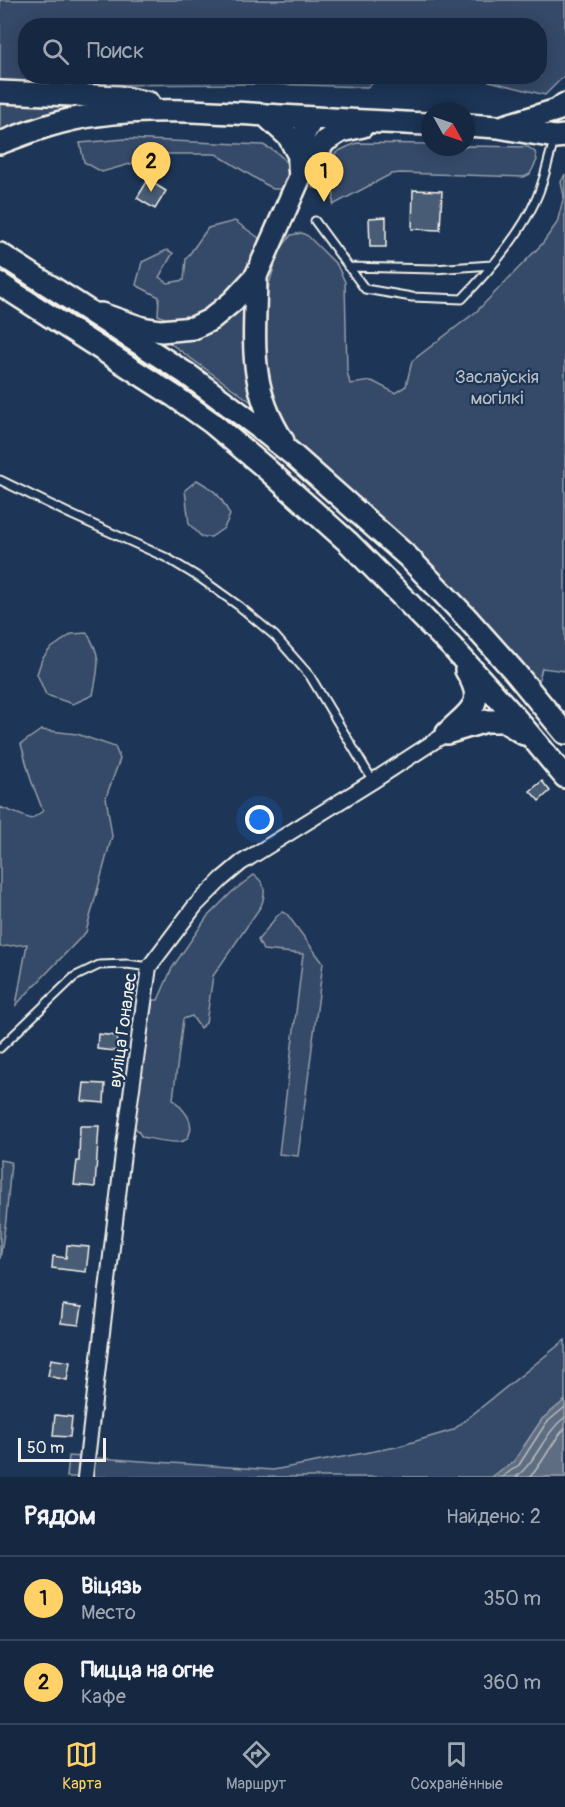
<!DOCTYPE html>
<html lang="ru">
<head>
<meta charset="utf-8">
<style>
  :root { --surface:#162841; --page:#1f3048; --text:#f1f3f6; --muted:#9ea6b1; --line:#35445a; --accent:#ffd166 }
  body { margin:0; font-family:Pangolin,sans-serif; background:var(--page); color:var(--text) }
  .compass { position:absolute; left:421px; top:102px; width:54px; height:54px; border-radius:50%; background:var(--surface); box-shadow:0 3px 15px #0003; rotate:130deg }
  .scale { position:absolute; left:18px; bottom:15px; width:88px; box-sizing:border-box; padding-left:6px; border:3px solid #f4f1e8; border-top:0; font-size:16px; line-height:21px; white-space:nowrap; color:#f4f1e8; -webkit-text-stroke:4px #1d3557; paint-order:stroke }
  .you { position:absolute; left:260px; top:820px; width:21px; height:21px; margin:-15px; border:4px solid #fff; border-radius:50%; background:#1a73e8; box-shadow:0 0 0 9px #1a73e833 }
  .badge { display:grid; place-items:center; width:39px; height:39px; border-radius:50%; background:var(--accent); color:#111; font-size:20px; font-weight:700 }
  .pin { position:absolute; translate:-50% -50px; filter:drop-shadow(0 2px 3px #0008) }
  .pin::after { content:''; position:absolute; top:32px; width:21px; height:18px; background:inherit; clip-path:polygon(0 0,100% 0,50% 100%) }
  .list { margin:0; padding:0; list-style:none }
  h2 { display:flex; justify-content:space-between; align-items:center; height:78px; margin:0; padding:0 24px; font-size:26px }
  h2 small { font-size:20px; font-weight:400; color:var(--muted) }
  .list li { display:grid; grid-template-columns:39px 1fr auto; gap:18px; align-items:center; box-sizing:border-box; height:84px; padding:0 24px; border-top:2px solid var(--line) }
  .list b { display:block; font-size:22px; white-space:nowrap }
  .list p { margin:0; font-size:20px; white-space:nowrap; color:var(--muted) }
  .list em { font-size:20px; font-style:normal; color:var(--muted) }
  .icon { flex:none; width:33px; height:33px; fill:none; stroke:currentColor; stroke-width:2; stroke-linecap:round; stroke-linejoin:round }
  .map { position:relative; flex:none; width:565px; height:1477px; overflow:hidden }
  .search { position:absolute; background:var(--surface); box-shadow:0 3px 15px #0003; left:18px; right:18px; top:18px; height:66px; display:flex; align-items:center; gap:15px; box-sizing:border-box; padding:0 21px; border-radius:24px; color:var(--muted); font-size:22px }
  .sheet { height:246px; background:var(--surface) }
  nav { display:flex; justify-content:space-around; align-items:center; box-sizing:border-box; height:84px; border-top:2px solid var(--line); background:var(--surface); font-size:16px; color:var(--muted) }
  nav a { display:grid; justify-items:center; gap:3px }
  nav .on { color:var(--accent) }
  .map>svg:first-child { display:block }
  .green { fill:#354a67; stroke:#949ea8; stroke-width:1.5 }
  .water { fill:#5e6d82; stroke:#9aa2ab; stroke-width:1.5 }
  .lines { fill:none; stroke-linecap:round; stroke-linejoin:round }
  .shore { stroke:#b8bcbf; stroke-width:1.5 }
  .building { fill:#485b74; stroke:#f4f1e8; stroke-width:1.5 }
  .service-casing { stroke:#f4f1e8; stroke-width:11 }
  .minor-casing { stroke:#f4f1e8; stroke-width:18 }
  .primary-casing { stroke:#f4f1e8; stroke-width:26 }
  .trunk-casing { stroke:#f4f1e8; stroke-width:26 }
  .service { stroke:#1d3557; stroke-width:7 }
  .minor { stroke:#1d3557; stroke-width:14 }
  .primary { stroke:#1d3557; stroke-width:21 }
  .trunk { stroke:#1d3557; stroke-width:21 }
  .labels { text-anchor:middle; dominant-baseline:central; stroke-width:4.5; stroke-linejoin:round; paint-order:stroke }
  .park-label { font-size:18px; fill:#bbbfc1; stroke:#1d3557 }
  .street-label { font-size:18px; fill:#f4f1e8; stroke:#1d3557 }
</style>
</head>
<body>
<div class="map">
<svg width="565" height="1477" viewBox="0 0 565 1477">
  <rect width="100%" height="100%" fill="#1d3557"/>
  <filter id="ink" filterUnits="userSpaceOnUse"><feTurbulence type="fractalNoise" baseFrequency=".0167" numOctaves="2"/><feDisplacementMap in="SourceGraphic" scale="12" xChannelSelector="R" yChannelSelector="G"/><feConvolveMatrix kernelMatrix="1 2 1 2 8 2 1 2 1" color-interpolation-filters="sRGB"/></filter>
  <g filter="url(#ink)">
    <path class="green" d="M 0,0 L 565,0 L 565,75 L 545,95 L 473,77 L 540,76 L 540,26 L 26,26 L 26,76 L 382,77 L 367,87 L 267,84 L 94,85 L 0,81 Z
      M 0,100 L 98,104 L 55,112 L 0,130 Z
      M 125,139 L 263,145 C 283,154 296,166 284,189 L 273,189 L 216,154 L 165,154 L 102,172 L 84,162 L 80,143 Z
      M 357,143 L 430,144 L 430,147 L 466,147 L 466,146 L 528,147 L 535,152 L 537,160 L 530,174 L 524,177 L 401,173 L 391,174 L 333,205 L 334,193 C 324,182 321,192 312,187 C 326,160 327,154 357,143 Z
      M 565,174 L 565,671 L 542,668 L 537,687 L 288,439 L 278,424 L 261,343 L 269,284 L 279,251 L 291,235 L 302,233 L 308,236 L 337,265 L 345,282 L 347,371 L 350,384 L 372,381 L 395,393 L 406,386 L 412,361 L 477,311 L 542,244 L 557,223 L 564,196 L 561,182 Z
      M 235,221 L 259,238 L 253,262 L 236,287 L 206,314 L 175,323 L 158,315 L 159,297 L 136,285 L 142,262 L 167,250 L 173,253 L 159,277 L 168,283 L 184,280 L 186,259 L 208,228 Z
      M 248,292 L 244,320 L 245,342 L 261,409 L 167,341 Z
      M 197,480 C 216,491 220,495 230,515 L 224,528 L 211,537 L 202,537 L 189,524 L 185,490 Z
      M 87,633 C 103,658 98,668 93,695 L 73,704 L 46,695 L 37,674 L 42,659 L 50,649 L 72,634 Z
      M 41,730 L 77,734 L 115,747 L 120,759 L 106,797 L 112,836 L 86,932 L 16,1005 L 27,944 L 0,947 L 0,807 L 31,819 L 43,811 L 31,780 L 21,744 Z
      M 254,875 C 266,883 266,893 261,906 L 213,976 L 206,1023 L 200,1028 L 192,1016 L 183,1019 L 173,1099 C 181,1108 194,1118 190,1132 C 189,1137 186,1141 180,1142 C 169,1143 153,1139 142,1137 L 133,1124 L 153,1000 L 158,1000 L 172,968 L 207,917 L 232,892 Z
      M 282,912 L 287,914 L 323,963 L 298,1156 L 279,1154 L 303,954 L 263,950 L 258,940 L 277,916 Z
      M 0,1160 L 11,1162 L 6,1220 L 0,1259 Z
      M 565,1340 L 565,1477 L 67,1477 L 69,1456 L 273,1470 L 396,1447 L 453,1430 Z"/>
    <path class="water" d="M 565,1400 L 565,1477 L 491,1477 L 514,1461 L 542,1419 Z"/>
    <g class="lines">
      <path class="shore" d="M 502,1477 L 519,1465 L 546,1423 L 565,1407
        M 516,1477 C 537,1461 544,1433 565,1417
        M 530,1477 C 544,1462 551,1443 565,1428"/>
    </g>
    <path class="building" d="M 148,180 L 166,191 L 155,209 L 137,198 Z
      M 413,190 L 442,191 L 440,230 L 412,229 Z
      M 386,217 L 386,247 L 370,247 L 369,218 Z
      M 542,781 L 550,791 L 539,801 L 530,791 Z
      M 98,1034 L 117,1036 L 116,1051 L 97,1049 Z
      M 84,1083 L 105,1084 L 104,1103 L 82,1101 Z
      M 80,1126 L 99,1126 L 95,1187 L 74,1185 L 77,1161 L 79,1161 Z
      M 67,1245 L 89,1247 L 86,1272 L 52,1268 L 53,1256 L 66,1258 Z
      M 63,1305 L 82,1307 L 79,1325 L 61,1323 Z
      M 51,1359 L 70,1362 L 67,1380 L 48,1376 Z
      M 55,1415 L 72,1417 L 70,1437 L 53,1436 Z"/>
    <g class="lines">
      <g class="service-casing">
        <path id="service" d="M 315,221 L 365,289 L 412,297 L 462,299 C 488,272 523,231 537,197 C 545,179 548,158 555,139
          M 348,267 L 434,269 L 492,265
          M 0,480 L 72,515 L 167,558 L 200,578 L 239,606 L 275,636 L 310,676 L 373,781
          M 0,1048 L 74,977 L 99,965 L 127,964 L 149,967"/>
      </g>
      <g class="minor-casing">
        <path id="minor" d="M 85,1477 L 124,1145 L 149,967 L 195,906 L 222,879 L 241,863 L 373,781 L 447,733"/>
      </g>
      <g class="primary-casing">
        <path id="primary" d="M 0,92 L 119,97 L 149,103
          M 265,115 L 289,137 L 298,154
          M 466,125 L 498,127 L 555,137 L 565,136
          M 504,126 L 557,110 L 565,104
          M 0,143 C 31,131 63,119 97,115 C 148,108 200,111 252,114 C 311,118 371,122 430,124
          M 300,177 C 297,151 299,140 313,118
          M 101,314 L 142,328 L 161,331 L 193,328 L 210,320 L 233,301 L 256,276 L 300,177 L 325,141 L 341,131 L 363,126"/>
      </g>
      <g class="trunk-casing">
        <path id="trunk" d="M 0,254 L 187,374 L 257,426 L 292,454 L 408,557 L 465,616 L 514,671 L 565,733
          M 256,276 C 255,339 247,386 283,441
          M 0,284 L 174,396 L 212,423 L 262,465 L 348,542 L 452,647 L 514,716 L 565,777
          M 450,732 L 486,721 L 504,721 L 524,734
          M 447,733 C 471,709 487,705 466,670"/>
      </g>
      <use href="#service" class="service"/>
      <use href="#minor" class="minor"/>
      <use href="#primary" class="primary"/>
      <use href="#trunk" class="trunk"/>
    </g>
  </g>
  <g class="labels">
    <g class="park-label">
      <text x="497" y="377">Заслаўскія<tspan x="497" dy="21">могілкі</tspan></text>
    </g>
    <g class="street-label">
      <text transform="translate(123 1030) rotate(-82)">вуліца Гоналес</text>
    </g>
  </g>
</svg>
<svg class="compass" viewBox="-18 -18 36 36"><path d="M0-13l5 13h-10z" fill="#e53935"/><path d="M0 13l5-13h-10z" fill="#9ea6b1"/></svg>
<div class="scale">50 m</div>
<div class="you"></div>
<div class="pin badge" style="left:324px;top:202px">1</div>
<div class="pin badge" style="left:151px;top:192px">2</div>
<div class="search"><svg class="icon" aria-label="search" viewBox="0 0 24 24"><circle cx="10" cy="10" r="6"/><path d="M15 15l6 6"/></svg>Поиск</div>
</div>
<section class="sheet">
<h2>Рядом<small>Найдено: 2</small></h2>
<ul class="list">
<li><span class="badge">1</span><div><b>Віцязь</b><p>Место</p></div><em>350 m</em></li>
<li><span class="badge">2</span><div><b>Пицца на огне</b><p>Кафе</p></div><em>360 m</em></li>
</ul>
</section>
<nav>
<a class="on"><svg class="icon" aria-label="map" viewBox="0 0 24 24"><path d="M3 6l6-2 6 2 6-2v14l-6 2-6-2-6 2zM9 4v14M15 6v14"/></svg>Карта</a>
<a><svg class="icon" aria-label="directions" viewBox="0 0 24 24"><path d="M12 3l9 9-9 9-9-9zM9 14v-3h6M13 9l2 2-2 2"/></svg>Маршрут</a>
<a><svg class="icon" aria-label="saved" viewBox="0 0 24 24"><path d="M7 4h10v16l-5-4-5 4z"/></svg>Сохранённые</a>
</nav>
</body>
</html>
